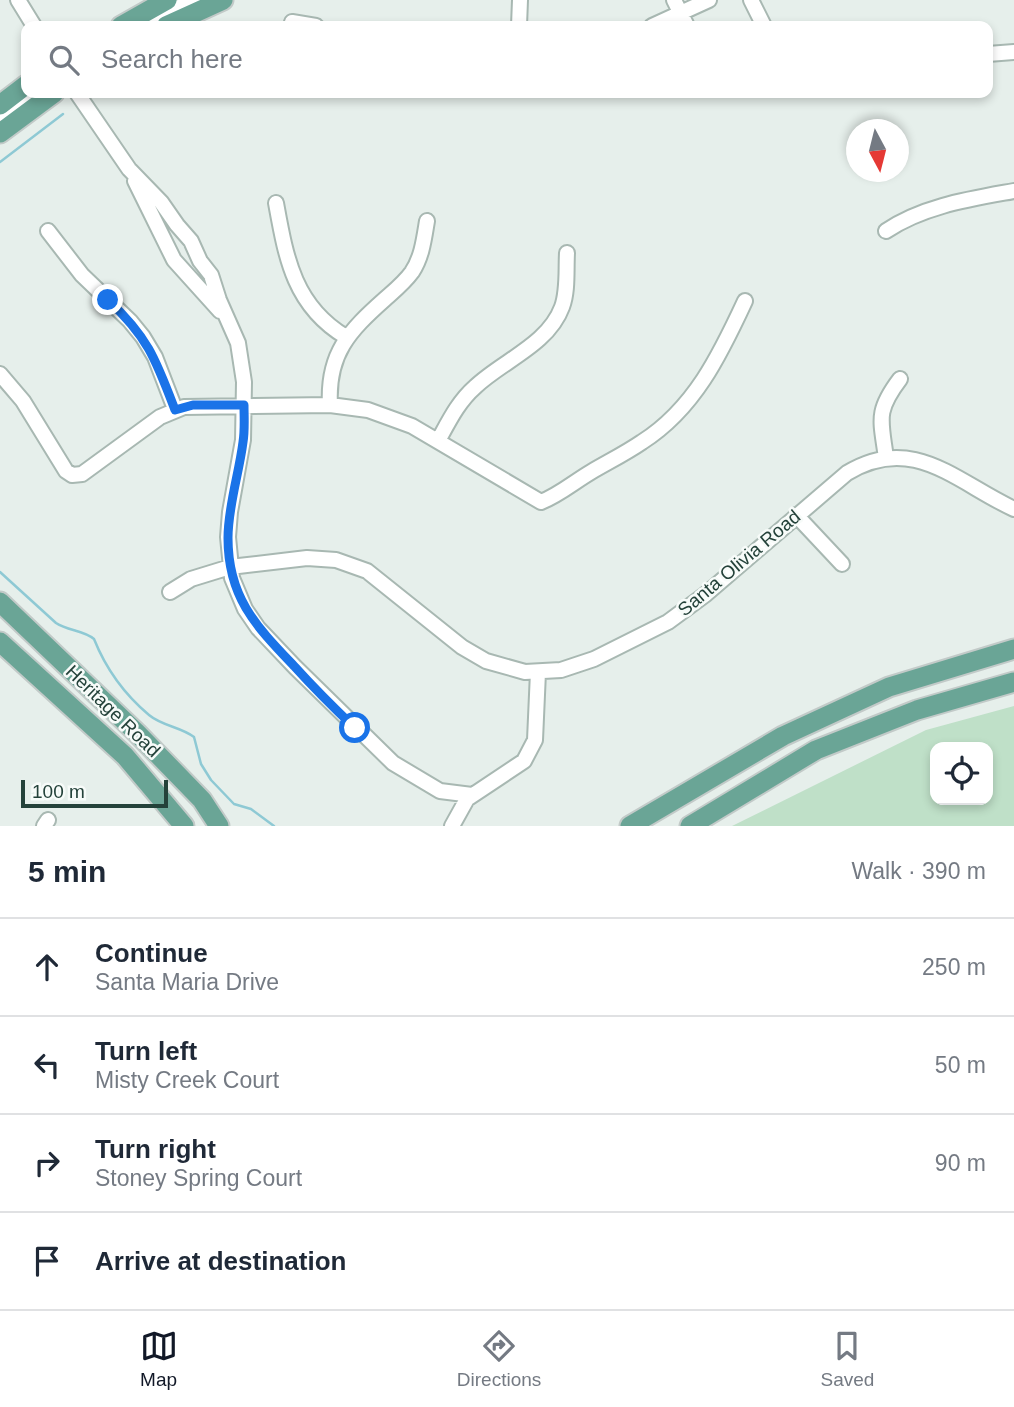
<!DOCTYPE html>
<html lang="en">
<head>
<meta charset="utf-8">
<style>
  :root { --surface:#fff; --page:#f6f6f7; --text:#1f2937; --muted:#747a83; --line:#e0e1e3; --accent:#111827 }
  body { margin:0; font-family:Arial,sans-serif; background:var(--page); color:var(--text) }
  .controls { position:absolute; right:21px; bottom:21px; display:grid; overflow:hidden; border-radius:14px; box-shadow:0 4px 10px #0003 }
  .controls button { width:63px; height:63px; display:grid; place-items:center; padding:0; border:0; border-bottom:2px solid var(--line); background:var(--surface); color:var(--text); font:35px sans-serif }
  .compass { position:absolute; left:846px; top:119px; width:63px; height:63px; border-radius:50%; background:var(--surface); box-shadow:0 4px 10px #0003; rotate:173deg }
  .scale { position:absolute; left:21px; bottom:18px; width:147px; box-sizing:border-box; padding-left:7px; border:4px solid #24423a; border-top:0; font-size:19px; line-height:24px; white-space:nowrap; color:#24423a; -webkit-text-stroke:5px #f7fbf9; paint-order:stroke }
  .stop { position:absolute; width:21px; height:21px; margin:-16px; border:5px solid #1a73e8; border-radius:50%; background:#fff }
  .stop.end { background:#1a73e8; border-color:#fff; box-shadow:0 2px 7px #0008 }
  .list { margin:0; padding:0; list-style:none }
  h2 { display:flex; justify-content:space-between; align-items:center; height:91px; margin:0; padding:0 28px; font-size:30px }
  h2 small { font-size:23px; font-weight:400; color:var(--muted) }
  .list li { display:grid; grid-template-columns:46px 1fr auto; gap:21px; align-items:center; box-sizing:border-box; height:98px; padding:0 28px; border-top:2px solid var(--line) }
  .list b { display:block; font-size:26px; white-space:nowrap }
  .list p { margin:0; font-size:23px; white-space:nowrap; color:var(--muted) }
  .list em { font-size:23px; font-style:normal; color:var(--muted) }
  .icon { flex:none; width:38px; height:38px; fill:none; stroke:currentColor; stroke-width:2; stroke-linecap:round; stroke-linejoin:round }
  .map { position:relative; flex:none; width:1014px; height:826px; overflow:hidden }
  .search { position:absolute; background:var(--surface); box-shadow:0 4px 10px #0003; left:21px; right:21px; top:21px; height:77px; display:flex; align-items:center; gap:18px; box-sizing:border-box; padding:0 24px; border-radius:14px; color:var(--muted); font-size:26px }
  .sheet { height:483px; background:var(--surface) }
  nav { display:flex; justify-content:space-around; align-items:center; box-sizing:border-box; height:98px; border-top:2px solid var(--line); background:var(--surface); font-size:19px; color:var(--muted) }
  nav a { display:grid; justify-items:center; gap:4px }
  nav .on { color:var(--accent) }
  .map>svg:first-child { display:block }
  .green { fill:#bfe0c8; fill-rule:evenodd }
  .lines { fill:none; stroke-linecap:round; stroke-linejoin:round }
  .stream { stroke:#8ec9d4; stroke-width:2.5 }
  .minor-casing { stroke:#a8b8b2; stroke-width:18 }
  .major-casing { stroke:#c2cac8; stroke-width:23 }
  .minor { stroke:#fff; stroke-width:14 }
  .major { stroke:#6aa596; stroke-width:19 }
  .route { stroke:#1a73e8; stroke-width:9 }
  .labels { text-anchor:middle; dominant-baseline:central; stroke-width:5; stroke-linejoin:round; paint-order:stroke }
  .street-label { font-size:19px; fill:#24423a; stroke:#f7fbf9 }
</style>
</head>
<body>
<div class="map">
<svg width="1014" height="826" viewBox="0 0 1014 826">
  <rect width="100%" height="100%" fill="#e6efeb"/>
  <path class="green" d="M 1014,706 L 1014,826 L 732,826 L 926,730 ZM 935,747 L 988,747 L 988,800 L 935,800 Z"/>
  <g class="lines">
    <path class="stream" d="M 0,162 L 63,114
      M 0,572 L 56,623 C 68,631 83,630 94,639 C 106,669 124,694 149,715 C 162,726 181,727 194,737 L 201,764 L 211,780 L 234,804 L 251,809 L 274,826"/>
    <g class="minor-casing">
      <path id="minor" d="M 18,0 L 34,26
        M 674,0 L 687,26
        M 751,0 L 764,26
        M 292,22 L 316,26
        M 143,26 L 193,0
        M 519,26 L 520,0
        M 652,26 L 709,0
        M 988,54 L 1014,52
        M 77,93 L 129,169 L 161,202 L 177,225 L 191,241 L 200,261 L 211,275 L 219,300 L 238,343 L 244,382 L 243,440 L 230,512 L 228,537 L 232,578 L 245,609 L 258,628 L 295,667 L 393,763 L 440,791 L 472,795
        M 6,117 L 38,93
        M 135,181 L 174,260 L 220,311
        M 276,203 C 286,258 294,306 346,337
        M 48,231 L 82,275 L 130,321 L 143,337 L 155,357 L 175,409
        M 886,231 C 923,206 970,199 1014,191
        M 0,374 L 23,401 L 66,471 L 72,475 L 82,474 L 160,417 L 184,407 L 330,405 L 368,410 L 412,426 L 541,502 C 559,495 574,482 591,472 C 608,462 626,453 642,442 C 694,409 720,355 745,301
        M 330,405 C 327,354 349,331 385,299 C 394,291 404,283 412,272 C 422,257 424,239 427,221
        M 438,441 C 449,421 458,402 475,387 C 502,361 548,345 562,307 C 568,291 566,271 567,253
        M 886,458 C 881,420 875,412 900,379
        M 796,515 L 842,564
        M 170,592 L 191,579 L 230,567 L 307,558 L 336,560 L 367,571 L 462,647 L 486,661 L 525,672 L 561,670 L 594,659 L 668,622 L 706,594 L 847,473 C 913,433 956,482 1014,509
        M 44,826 L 48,820
        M 452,826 L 467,799 L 524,761 L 535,740 L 538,672"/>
    </g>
    <g class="major-casing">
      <path id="major" d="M 121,26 L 167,0
        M 166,26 L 223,0
        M 0,105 L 26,85
        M 0,133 L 54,93
        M 0,602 L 137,733 L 202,800 L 219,826
        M 0,642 L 125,756 L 184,826
        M 630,826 L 783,736 L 889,687 L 1014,649
        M 690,826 L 816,750 L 917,710 L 1014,682"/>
    </g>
    <use href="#minor" class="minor"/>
    <use href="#major" class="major"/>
  </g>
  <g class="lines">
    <path class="route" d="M 108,300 C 148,337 156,360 175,410 L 193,405 L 244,405 C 244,417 245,430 243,442 C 239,474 228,506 228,538 C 228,598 256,626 295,667 C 314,688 334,708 355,728"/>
  </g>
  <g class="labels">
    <g class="street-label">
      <text transform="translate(739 563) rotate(-40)">Santa Olivia Road</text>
      <text transform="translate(113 711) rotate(44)">Heritage Road</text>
    </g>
  </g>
</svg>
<div class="controls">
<button><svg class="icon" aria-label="locate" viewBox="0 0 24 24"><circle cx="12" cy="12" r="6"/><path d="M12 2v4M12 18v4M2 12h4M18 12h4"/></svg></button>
</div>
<svg class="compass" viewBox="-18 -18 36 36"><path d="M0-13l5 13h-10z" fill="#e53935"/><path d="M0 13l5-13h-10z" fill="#747a83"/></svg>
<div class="scale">100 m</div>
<div class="stop" style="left:355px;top:728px"></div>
<div class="stop end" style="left:108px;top:300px"></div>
<div class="search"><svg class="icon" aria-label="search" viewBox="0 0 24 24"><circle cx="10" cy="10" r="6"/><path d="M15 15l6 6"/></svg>Search here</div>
</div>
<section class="sheet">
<h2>5 min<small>Walk · 390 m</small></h2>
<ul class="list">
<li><svg class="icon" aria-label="ahead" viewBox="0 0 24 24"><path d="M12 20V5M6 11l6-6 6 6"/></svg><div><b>Continue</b><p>Santa Maria Drive</p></div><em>250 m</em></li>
<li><svg class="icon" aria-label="left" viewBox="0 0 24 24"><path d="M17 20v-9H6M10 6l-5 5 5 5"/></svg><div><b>Turn left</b><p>Misty Creek Court</p></div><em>50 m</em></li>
<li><svg class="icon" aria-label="right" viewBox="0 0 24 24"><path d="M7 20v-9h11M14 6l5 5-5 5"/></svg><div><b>Turn right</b><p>Stoney Spring Court</p></div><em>90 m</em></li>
<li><svg class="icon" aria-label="arrive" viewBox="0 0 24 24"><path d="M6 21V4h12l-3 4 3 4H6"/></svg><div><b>Arrive at destination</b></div></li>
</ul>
</section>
<nav>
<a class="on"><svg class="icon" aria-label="map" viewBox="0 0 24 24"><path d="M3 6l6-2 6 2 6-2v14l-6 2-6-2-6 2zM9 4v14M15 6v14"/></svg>Map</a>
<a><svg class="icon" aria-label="directions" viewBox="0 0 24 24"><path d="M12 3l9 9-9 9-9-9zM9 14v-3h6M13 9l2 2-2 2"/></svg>Directions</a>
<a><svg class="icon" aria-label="saved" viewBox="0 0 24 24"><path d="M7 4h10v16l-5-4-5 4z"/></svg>Saved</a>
</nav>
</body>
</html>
